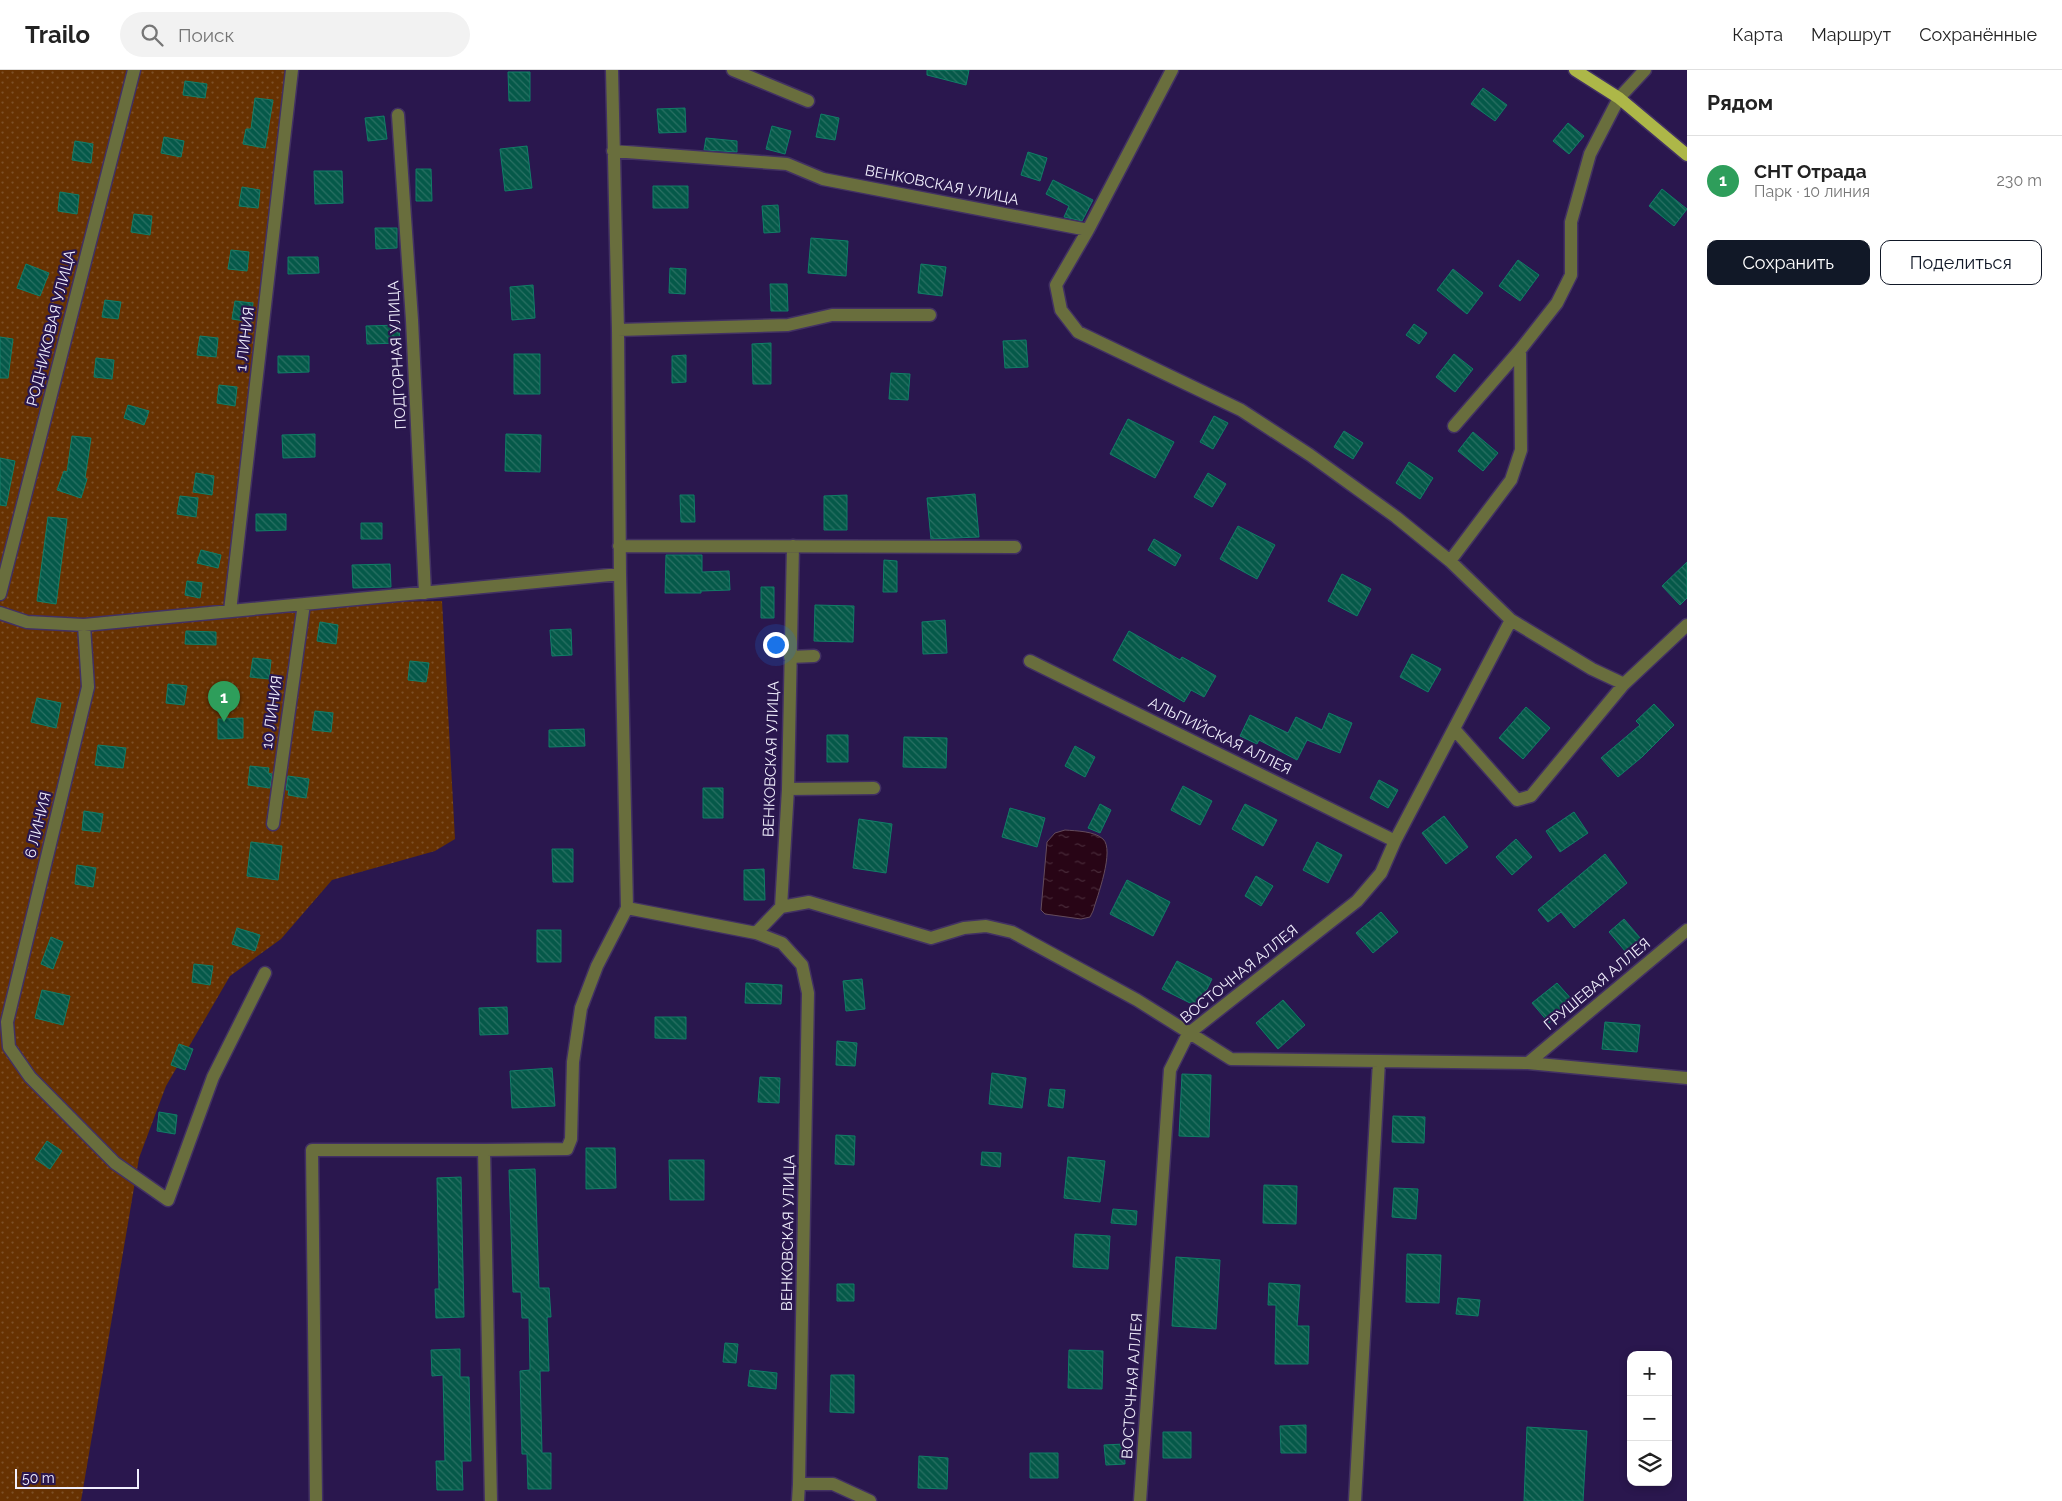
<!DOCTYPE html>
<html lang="ru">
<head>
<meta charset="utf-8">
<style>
  :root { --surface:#fff; --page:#f2f2f2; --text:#222; --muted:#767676; --line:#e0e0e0; --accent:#111827 }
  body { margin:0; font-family:Raleway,sans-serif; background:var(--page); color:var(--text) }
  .controls { position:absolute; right:15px; bottom:15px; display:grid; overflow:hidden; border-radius:10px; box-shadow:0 2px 8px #0003 }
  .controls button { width:45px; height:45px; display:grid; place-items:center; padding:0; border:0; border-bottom:1px solid var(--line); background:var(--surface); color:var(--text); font:25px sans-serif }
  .scale { position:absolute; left:15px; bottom:12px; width:124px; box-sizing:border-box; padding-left:5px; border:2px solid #f1effd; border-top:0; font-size:14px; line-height:18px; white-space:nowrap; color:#f1effd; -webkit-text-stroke:4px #2a174e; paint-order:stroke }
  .you { position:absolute; left:775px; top:574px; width:18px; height:18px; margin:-12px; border:4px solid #fff; border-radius:50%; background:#1a73e8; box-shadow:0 0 0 8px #1a73e833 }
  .badge { display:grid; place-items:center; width:32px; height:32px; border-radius:50%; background:var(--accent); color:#fff; font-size:16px; font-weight:700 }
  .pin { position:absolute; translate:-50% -41px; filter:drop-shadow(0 1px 2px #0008) }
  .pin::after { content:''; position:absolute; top:26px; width:18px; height:15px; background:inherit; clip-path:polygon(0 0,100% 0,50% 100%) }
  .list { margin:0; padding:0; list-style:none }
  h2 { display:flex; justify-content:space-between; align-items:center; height:65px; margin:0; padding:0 20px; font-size:21px }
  h2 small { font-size:16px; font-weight:400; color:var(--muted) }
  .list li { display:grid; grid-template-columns:32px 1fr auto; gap:15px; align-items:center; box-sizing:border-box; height:90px; padding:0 20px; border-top:1px solid var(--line) }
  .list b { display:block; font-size:19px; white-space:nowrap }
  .list p { margin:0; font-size:16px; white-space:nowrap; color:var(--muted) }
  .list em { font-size:16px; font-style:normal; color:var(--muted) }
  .actions { display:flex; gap:10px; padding:15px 20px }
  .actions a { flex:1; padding:11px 0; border:1px solid var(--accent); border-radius:10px; text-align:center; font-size:18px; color:var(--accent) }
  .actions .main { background:var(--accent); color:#fff }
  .icon { flex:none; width:28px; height:28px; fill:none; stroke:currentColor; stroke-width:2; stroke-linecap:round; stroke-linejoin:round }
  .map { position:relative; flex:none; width:1687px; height:1431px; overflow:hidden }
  header { display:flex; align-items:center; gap:30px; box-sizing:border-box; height:70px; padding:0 25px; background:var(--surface); border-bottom:1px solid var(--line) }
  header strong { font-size:24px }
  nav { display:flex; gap:28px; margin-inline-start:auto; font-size:18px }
  .search { width:350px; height:45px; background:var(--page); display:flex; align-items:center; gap:12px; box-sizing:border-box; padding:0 18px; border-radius:28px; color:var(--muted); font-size:19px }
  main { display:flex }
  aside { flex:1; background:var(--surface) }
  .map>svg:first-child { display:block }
  .park { fill:url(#park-dots) }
  .water { fill:url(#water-ripples); stroke:#644b5b }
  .building { fill:url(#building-back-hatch); stroke:#117d67 }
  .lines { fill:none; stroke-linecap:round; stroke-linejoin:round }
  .minor-casing { stroke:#423163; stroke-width:15 }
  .major-casing { stroke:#423163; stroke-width:15 }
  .minor { stroke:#696e3d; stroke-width:12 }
  .major { stroke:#adb748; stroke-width:12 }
  .labels { text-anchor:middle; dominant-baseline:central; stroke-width:4.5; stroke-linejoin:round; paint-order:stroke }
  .street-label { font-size:15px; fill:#f1effd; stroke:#2a174e }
</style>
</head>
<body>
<header>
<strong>Trailo</strong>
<div class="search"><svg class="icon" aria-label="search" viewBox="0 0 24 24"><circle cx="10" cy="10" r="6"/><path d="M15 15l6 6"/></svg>Поиск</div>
<nav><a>Карта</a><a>Маршрут</a><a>Сохранённые</a></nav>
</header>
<main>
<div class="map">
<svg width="1687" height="1431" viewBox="0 0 1687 1431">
  <defs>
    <pattern id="park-dots" width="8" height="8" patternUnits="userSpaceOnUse" patternTransform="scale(1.25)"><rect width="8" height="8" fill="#673202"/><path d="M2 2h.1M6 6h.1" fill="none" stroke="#7d5028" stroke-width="1.8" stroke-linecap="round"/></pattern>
    <pattern id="water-ripples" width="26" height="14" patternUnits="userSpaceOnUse" patternTransform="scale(1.25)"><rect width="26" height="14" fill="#280516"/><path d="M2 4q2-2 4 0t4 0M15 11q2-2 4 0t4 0" fill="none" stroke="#482a39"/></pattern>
    <pattern id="building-back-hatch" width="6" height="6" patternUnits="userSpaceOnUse" patternTransform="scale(1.25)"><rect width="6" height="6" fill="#055949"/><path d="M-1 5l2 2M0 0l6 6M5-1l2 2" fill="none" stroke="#2a7164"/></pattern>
  </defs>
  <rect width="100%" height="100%" fill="#2a174e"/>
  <path class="park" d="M 0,0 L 299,0 L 234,534 L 442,531 L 455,769 L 435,781 L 332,810 L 281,869 L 230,906 L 166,1016 L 139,1088 L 81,1431 L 0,1431 Z"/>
  <path class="water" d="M 1065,760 C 1077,761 1094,761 1103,769 C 1115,780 1097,827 1093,841 L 1090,847 L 1081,849 L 1045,844 L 1041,840 L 1047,772 L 1055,763 Z"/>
  <path class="building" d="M 927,0 L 969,0 L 966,15 L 927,5 Z
    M 508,2 L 530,2 L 530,31 L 509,31 Z
    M 185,11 L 207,14 L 205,28 L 183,25 Z
    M 1483,18 L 1507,35 L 1495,51 L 1471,34 Z
    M 255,28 L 273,30 L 265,78 L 243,74 L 246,59 L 251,59 Z
    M 685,38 L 686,62 L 659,63 L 657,39 Z
    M 821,44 L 839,48 L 835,70 L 816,67 Z
    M 384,46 L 387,69 L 368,71 L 365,48 Z
    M 1568,53 L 1584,66 L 1569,84 L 1553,71 Z
    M 772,56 L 791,61 L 785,84 L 766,79 Z
    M 164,67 L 184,71 L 181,87 L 161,83 Z
    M 706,68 L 737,71 L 737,82 L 704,80 Z
    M 75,71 L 93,74 L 91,93 L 72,90 Z
    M 527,76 L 532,118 L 505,121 L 500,79 Z
    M 1028,82 L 1047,88 L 1040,111 L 1021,105 Z
    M 416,99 L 431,99 L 432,131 L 416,131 Z
    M 314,101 L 342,101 L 343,133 L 315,134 Z
    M 1053,110 L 1093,130 L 1082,151 L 1064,147 L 1069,136 L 1046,124 Z
    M 653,116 L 688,116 L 688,138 L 653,138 Z
    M 242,117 L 260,120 L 258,138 L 239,136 Z
    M 1662,119 L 1687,139 L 1674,156 L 1649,136 Z
    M 60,122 L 79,125 L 77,144 L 58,141 Z
    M 778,135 L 780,162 L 764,163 L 762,136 Z
    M 134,144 L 152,146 L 150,165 L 131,162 Z
    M 375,158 L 397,158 L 397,178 L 376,179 Z
    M 811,168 L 848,171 L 846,206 L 808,203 Z
    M 231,180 L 249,182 L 247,201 L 228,199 Z
    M 288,187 L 318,187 L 319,203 L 288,204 Z
    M 1518,190 L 1539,205 L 1520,231 L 1499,216 Z
    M 26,194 L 49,203 L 40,226 L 17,218 Z
    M 921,194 L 946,197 L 942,226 L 918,223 Z
    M 670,198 L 686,199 L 685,224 L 669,223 Z
    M 1453,199 L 1483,223 L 1467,244 L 1437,220 Z
    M 770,214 L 787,214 L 788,241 L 771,241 Z
    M 533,215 L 535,248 L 512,250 L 510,217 Z
    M 105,230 L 121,232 L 118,249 L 102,247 Z
    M 235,231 L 253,233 L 251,252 L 232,249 Z
    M 1414,254 L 1427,263 L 1419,274 L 1406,265 Z
    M 399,255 L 400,273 L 367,274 L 366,256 Z
    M 200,266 L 218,268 L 216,287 L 197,285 Z
    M 0,267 L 13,269 L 8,308 L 0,308 Z
    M 1026,270 L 1028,297 L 1005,298 L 1003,271 Z
    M 771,273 L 771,314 L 753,314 L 752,274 Z
    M 514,284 L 540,284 L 540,324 L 514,324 Z
    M 1454,284 L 1473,299 L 1455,322 L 1436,307 Z
    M 686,285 L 686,312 L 672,313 L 672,286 Z
    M 278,286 L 309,286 L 309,302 L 278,303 Z
    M 96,288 L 114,290 L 112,309 L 94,307 Z
    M 891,303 L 910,304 L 908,330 L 889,329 Z
    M 219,315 L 237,317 L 235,336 L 217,333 Z
    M 128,335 L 149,341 L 144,355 L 124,348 Z
    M 1214,346 L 1228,353 L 1213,379 L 1200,372 Z
    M 1128,349 L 1174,372 L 1155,408 L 1110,384 Z
    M 1344,361 L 1363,373 L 1353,389 L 1334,377 Z
    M 1473,362 L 1498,383 L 1483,401 L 1458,381 Z
    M 315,364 L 315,387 L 283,388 L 282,365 Z
    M 506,364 L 541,365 L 540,402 L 505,401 Z
    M 72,366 L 91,368 L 85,408 L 87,409 L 81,428 L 57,420 L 64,401 L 67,402 Z
    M 0,388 L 15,391 L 6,436 L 0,435 Z
    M 1409,392 L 1433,408 L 1420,429 L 1396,413 Z
    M 196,403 L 214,406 L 212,425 L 193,422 Z
    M 1208,403 L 1226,414 L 1212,437 L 1194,427 Z
    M 975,424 L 979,467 L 931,469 L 927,428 Z
    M 680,425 L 694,425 L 695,452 L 681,452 Z
    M 847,425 L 847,460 L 824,460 L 824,426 Z
    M 180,426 L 198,428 L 196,447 L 177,444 Z
    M 256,444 L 286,444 L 286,460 L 256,461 Z
    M 48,447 L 67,449 L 56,534 L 37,531 Z
    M 361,453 L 382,453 L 382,469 L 361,469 Z
    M 1238,456 L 1275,475 L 1257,509 L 1220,489 Z
    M 1154,469 L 1181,485 L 1175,496 L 1148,480 Z
    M 201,480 L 221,485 L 218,498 L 197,493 Z
    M 666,485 L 702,485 L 702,502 L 729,501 L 730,520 L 701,521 L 701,523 L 665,523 Z
    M 884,490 L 897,491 L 897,522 L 883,522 Z
    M 1687,492 L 1687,528 L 1680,535 L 1662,516 Z
    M 390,494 L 391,517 L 353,518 L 352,495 Z
    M 1342,504 L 1371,519 L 1357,546 L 1328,531 Z
    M 187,511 L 202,513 L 200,528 L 185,525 Z
    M 761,517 L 774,517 L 774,548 L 761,548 Z
    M 815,535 L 854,536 L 853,572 L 814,571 Z
    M 945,550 L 947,583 L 923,584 L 922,552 Z
    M 320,552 L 338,555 L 336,574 L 317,571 Z
    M 571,559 L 572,585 L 552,586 L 550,560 Z
    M 186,561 L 216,562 L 216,575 L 185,574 Z
    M 1129,561 L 1180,590 L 1182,587 L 1216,606 L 1204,627 L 1191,620 L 1184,632 L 1113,590 Z
    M 1412,584 L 1441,599 L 1428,622 L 1400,607 Z
    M 253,588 L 271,590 L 269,609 L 250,607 Z
    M 410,591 L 429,593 L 426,612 L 408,610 Z
    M 168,614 L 187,616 L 184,635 L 166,633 Z
    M 37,628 L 61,633 L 56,658 L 31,652 Z
    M 1654,634 L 1674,655 L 1642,687 L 1618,707 L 1601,688 L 1640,655 L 1636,651 Z
    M 1526,637 L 1550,658 L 1523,689 L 1499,668 Z
    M 315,641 L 333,643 L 331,662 L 312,660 Z
    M 1329,643 L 1352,653 L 1340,683 L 1307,670 L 1297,690 L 1259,670 L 1257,674 L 1240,666 L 1250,645 L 1288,663 L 1296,647 L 1322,660 Z
    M 243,648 L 243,668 L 218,669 L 218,649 Z
    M 584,659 L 585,676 L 549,677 L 549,660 Z
    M 827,665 L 848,665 L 848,692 L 827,692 Z
    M 904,667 L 947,668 L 946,698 L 903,697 Z
    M 98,675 L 126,678 L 123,698 L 95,695 Z
    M 1075,676 L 1095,687 L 1085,707 L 1065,696 Z
    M 250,696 L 269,698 L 268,703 L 272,704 L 270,718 L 248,715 Z
    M 288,706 L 309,709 L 306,728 L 288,725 L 289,720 L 286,720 Z
    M 1379,710 L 1398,720 L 1388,738 L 1370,728 Z
    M 1183,716 L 1212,731 L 1200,755 L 1171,740 Z
    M 703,718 L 723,718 L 723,748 L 703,748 Z
    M 1100,734 L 1111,740 L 1100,763 L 1088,758 Z
    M 1245,734 L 1277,750 L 1263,776 L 1232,759 Z
    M 1010,738 L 1045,748 L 1037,777 L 1002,767 Z
    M 84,741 L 103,744 L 100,762 L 82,760 Z
    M 1574,742 L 1588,763 L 1560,782 L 1546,761 Z
    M 1444,746 L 1468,777 L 1446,794 L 1422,763 Z
    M 859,749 L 892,754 L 886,803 L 853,798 Z
    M 1516,769 L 1532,787 L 1512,805 L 1496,787 Z
    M 251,772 L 282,776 L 278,810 L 247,806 Z
    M 1317,772 L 1342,785 L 1328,813 L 1303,800 Z
    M 552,779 L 573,779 L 573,812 L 553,812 Z
    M 1605,784 L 1627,813 L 1574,858 L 1561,842 L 1548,852 L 1538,840 Z
    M 77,795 L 96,798 L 93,817 L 75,814 Z
    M 764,799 L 765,830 L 744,830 L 744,800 Z
    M 1256,806 L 1273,816 L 1261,836 L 1245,826 Z
    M 1127,810 L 1170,832 L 1153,866 L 1110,844 Z
    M 1381,842 L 1398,862 L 1373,883 L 1356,863 Z
    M 1624,849 L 1646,875 L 1631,888 L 1609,862 Z
    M 237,858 L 260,865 L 255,881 L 232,874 Z
    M 537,860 L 561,860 L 561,892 L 537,892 Z
    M 51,867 L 63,872 L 53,899 L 41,894 Z
    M 1177,891 L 1212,909 L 1198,937 L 1162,919 Z
    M 194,894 L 213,896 L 210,915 L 192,912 Z
    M 862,909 L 865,939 L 846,941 L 843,911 Z
    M 746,913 L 782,915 L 781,934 L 745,933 Z
    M 1557,913 L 1574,932 L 1549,953 L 1532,933 Z
    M 42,920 L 70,926 L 63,955 L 35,948 Z
    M 1283,930 L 1305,955 L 1278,979 L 1256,953 Z
    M 507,937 L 508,964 L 480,965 L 479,938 Z
    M 655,947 L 686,947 L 686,969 L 655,968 Z
    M 1605,952 L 1640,955 L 1637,982 L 1602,979 Z
    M 837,971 L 857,973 L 855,996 L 836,995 Z
    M 179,974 L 193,979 L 185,1000 L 171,995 Z
    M 552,998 L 555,1036 L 512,1038 L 510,1001 Z
    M 992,1003 L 1026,1008 L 1022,1038 L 989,1034 Z
    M 1182,1004 L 1211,1005 L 1209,1067 L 1179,1066 Z
    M 760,1007 L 780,1008 L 779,1033 L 758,1032 Z
    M 1050,1019 L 1065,1020 L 1063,1038 L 1048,1036 Z
    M 159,1042 L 177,1045 L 175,1064 L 157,1061 Z
    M 1393,1046 L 1425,1047 L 1424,1073 L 1392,1072 Z
    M 836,1065 L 855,1066 L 854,1095 L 835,1094 Z
    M 47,1071 L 62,1081 L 50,1099 L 35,1089 Z
    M 586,1078 L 615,1078 L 616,1118 L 586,1119 Z
    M 982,1082 L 1001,1083 L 1000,1097 L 981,1095 Z
    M 1068,1087 L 1105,1091 L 1100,1132 L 1064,1128 Z
    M 669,1090 L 704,1090 L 704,1130 L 670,1130 Z
    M 535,1099 L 539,1218 L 549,1218 L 551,1247 L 547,1247 L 549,1301 L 540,1301 L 542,1383 L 551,1383 L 551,1419 L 528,1419 L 527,1384 L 522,1384 L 520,1301 L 530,1300 L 529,1248 L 522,1248 L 521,1222 L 513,1222 L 509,1100 Z
    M 461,1107 L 464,1247 L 436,1248 L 435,1219 L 439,1219 L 437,1108 Z
    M 1264,1115 L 1297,1116 L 1296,1154 L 1263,1153 Z
    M 1394,1118 L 1418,1119 L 1416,1149 L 1392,1147 Z
    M 1113,1139 L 1137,1141 L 1136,1155 L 1111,1153 Z
    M 1075,1164 L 1110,1166 L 1108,1199 L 1073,1197 Z
    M 1407,1184 L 1441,1185 L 1439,1233 L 1406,1232 Z
    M 1176,1187 L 1220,1190 L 1216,1259 L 1172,1256 Z
    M 1269,1213 L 1300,1215 L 1297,1256 L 1309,1256 L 1308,1294 L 1275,1294 L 1276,1235 L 1268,1235 Z
    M 837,1214 L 854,1214 L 854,1231 L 837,1231 Z
    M 1458,1228 L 1480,1230 L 1478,1246 L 1456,1244 Z
    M 725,1273 L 738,1274 L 736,1293 L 723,1292 Z
    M 460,1279 L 460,1307 L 469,1307 L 471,1391 L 462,1391 L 463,1420 L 437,1420 L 436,1391 L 445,1391 L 443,1305 L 432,1306 L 431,1280 Z
    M 1069,1280 L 1103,1281 L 1102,1319 L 1068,1318 Z
    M 750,1300 L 777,1303 L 776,1319 L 748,1316 Z
    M 831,1305 L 854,1305 L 854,1343 L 830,1342 Z
    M 1306,1355 L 1306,1383 L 1281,1383 L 1280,1356 Z
    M 1527,1357 L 1587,1361 L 1583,1431 L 1524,1431 Z
    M 1163,1362 L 1191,1362 L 1191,1388 L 1163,1388 Z
    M 1124,1374 L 1125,1394 L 1106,1395 L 1104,1375 Z
    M 1030,1383 L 1058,1383 L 1058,1408 L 1030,1408 Z
    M 919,1386 L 948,1388 L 947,1419 L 918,1418 Z"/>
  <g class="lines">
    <g class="minor-casing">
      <path id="minor" d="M 733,0 L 808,31
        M 1172,0 L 1088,160 L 1056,215 L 1061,240 L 1078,262 L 1241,340 L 1310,385 L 1396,447 L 1450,491 L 1511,550 L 1592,599 L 1624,614 L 1687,555
        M 398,45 L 412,250 L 425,523
        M 613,81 L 787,94 L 823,109 L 1088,160
        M 618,260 L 788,255 L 832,245 L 930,245
        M 1454,356 L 1520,280 L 1557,233 L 1571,205 L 1571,152 L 1590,84 L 1619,28 L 1645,0
        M 619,476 L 1015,477
        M 1450,491 L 1511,410 L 1521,380 L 1520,280
        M 0,524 L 134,0
        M 230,541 L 292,0
        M 0,543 L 27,552 L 84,555 L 620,504
        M 84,555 L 88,617 L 7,952 L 9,977 L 30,1007 L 115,1093 L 168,1130 L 213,1007 L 265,903
        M 790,587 L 814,586
        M 1030,591 L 1395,771
        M 1454,659 L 1517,730 L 1531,726 L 1624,614
        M 788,719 L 874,718
        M 273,754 L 304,534
        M 781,837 L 809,832 L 931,868 L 964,858 L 986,856 L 1012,862 L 1137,930 L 1231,989 L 1528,993 L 1687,1008
        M 627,838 L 756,863 L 782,873 L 802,895 L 808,923 L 799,1414 L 833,1414 L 870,1431
        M 756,863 L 781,837 L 788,719 L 793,476
        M 1528,993 L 1687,860
        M 316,1431 L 312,1080 L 484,1080
        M 491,1431 L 484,1080 L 567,1079 L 571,1069 L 573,992 L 581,938 L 597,896 L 627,838 L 620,504 L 618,260 L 612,0
        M 798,1431 L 799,1414
        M 1140,1431 L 1170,1000 L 1188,964 L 1357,831 L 1381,803 L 1395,771 L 1511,550
        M 1355,1431 L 1379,991"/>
    </g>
    <g class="major-casing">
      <path id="major" d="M 1575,0 L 1619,28 L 1687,85"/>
    </g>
    <use href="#minor" class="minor"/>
    <use href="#major" class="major"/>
  </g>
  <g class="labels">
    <g class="street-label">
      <text transform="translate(942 115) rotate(11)">ВЕНКОВСКАЯ УЛИЦА</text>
      <text transform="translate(51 258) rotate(-76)">РОДНИКОВАЯ УЛИЦА</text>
      <text transform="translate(245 269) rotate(-83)">1 ЛИНИЯ</text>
      <text transform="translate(397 285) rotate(-93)">ПОДГОРНАЯ УЛИЦА</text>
      <text transform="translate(272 642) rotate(-82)">10 ЛИНИЯ</text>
      <text transform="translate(1220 666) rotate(26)">АЛЬПИЙСКАЯ АЛЛЕЯ</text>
      <text transform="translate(771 689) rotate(-88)">ВЕНКОВСКАЯ УЛИЦА</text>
      <text transform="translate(38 755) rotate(-76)">6 ЛИНИЯ</text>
      <text transform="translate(1239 904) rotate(-39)">ВОСТОЧНАЯ АЛЛЕЯ</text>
      <text transform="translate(1597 914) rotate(-40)">ГРУШЕВАЯ АЛЛЕЯ</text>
      <text transform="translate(788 1163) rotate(-89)">ВЕНКОВСКАЯ УЛИЦА</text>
      <text transform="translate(1132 1316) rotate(-86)">ВОСТОЧНАЯ АЛЛЕЯ</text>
    </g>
  </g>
</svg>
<div class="controls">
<button>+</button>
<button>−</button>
<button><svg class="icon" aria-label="layers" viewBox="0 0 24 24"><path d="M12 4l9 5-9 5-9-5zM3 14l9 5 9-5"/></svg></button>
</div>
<div class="scale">50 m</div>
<div class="you"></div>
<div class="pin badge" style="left:224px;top:652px;background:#2e9e5b">1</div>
</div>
<aside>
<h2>Рядом<small></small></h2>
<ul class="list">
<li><span class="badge" style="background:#2e9e5b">1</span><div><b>СНТ Отрада</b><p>Парк · 10 линия</p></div><em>230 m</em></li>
</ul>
<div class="actions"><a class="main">Сохранить</a><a>Поделиться</a></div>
</aside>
</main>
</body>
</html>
